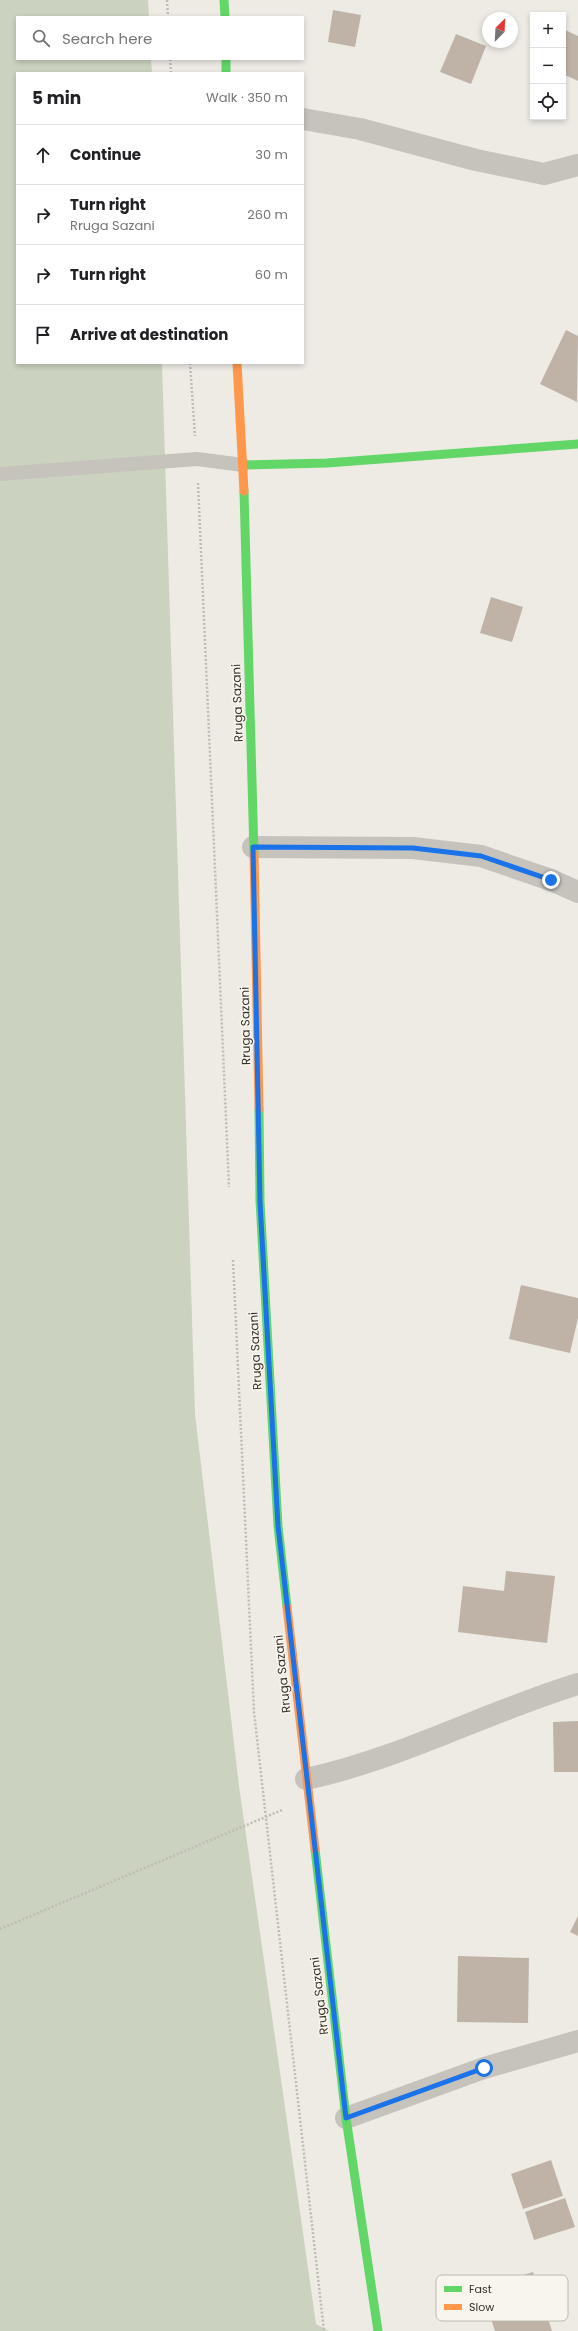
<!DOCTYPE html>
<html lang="en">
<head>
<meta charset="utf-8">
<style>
  :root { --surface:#fff; --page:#f2f2f2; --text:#202124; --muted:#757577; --line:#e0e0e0 }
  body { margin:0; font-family:Poppins,sans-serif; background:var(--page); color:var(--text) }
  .controls { position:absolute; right:12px; top:12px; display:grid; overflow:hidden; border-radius:0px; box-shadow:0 2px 6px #0003 }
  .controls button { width:36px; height:36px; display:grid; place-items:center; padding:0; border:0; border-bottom:1px solid var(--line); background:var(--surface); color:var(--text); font:20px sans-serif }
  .compass { position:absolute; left:482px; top:12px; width:36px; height:36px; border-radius:50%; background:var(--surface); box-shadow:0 2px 6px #0003; rotate:24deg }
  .stop { position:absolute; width:12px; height:12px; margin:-9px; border:3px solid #1a73e8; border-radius:50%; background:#fff }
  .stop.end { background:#1a73e8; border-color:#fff; box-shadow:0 1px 4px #0008 }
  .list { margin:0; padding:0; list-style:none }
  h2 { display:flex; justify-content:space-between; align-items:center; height:52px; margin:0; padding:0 16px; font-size:17px }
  h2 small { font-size:13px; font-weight:400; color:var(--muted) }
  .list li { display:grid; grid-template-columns:26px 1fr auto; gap:12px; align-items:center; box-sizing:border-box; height:60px; padding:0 16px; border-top:1px solid var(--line) }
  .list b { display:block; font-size:15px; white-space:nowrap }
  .list p { margin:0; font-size:13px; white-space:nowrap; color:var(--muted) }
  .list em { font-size:13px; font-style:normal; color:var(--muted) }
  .icon { flex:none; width:22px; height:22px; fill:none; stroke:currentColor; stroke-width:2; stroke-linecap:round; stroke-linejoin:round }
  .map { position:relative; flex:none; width:578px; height:2331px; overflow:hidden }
  .search { position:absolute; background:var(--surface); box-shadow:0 2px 6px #0003; left:16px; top:16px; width:288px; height:44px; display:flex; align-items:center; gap:10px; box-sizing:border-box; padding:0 14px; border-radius:0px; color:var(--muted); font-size:15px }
  .panel { position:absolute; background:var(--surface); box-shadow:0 2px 6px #0003; left:16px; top:72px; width:288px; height:292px; border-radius:0px }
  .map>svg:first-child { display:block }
  .green { fill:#cbd2c0 }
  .building { fill:#bfb3a8 }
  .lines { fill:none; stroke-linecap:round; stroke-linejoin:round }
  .path { stroke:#bfbcb6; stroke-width:2.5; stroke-dasharray:2 2; stroke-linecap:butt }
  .lane { stroke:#c6c3bd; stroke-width:14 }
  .street { stroke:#c6c3bd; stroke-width:22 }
  .fast { stroke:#63d668; stroke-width:9 }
  .slow { stroke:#ff974d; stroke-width:9 }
  .route { stroke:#1a73e8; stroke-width:5 }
  .labels { text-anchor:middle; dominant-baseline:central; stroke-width:3; stroke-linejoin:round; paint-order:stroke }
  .street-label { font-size:12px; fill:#37312b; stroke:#f8f5ec }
  .key { fill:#f8f5ec; stroke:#bebab2; stroke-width:1 }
  .key-label { font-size:11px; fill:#37312b }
</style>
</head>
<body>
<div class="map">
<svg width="578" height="2331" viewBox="0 0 578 2331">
  <rect width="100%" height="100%" fill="#edebe4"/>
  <path class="green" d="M 0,0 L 148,0 L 149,17 L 17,17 L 17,59 L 151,59 L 152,73 L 17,73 L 17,363 L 162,363 L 195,1414 L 239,1786 L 316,2324 L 329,2331 L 0,2331 Z"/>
  <path class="building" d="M 333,10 L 361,15 L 355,47 L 328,42 Z
    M 563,29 L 578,36 L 578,81 L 563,74 Z
    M 456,34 L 486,46 L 471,84 L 440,72 Z
    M 566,330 L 578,336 L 577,402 L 540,384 Z
    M 491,597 L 523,607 L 512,642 L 480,633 Z
    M 521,1285 L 578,1298 L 578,1318 L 570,1353 L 509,1339 Z
    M 506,1571 L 555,1576 L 547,1643 L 458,1632 L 463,1586 L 504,1591 Z
    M 578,1721 L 578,1772 L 554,1772 L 553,1722 Z
    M 578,1916 L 578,1936 L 570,1932 Z
    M 458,1956 L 529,1958 L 528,2023 L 457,2022 Z
    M 551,2160 L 563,2196 L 523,2209 L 511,2174 Z
    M 565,2198 L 575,2227 L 534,2240 L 525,2212 Z
    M 533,2272 L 552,2331 L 495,2331 L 481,2289 Z"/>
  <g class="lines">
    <path class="path" d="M 167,0 L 168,17
      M 170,59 L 171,73
      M 190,363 L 195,436
      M 198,483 L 229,1187
      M 233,1260 L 254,1712 L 324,2331
      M 0,1929 L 282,1810"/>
    <path class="lane" d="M 0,474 L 197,459 L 243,465"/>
    <path class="street" d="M 303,119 L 360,129 L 476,160 L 544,174 L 578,165
      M 253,847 L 413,848 L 481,856 L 551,880 L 578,892
      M 306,1779 C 400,1759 486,1712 578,1684
      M 346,2118 L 484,2068 L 578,2041"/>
    <path class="fast" d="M 224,0 L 225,17
      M 226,59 L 226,73
      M 243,465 L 327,463 L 578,444
      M 244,491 L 254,854
      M 259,1109 L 260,1201 L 278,1526 L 287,1607
      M 315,1849 L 346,2118 L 378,2331"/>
    <path class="slow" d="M 237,363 L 244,491
      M 254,854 L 259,1109
      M 287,1607 L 315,1849"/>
  </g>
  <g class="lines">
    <path class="route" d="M 484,2068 L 346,2118 L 278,1526 L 260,1202 L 253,847 L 413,848 L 481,856 L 551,880"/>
  </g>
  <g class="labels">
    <g class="street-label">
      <text transform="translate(237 703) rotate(-92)">Rruga Sazani</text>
      <text transform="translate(245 1026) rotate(-91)">Rruga Sazani</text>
      <text transform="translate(255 1351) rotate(-93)">Rruga Sazani</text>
      <text transform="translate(282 1674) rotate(-96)">Rruga Sazani</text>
      <text transform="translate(319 1996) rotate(-97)">Rruga Sazani</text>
    </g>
  </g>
  <rect x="436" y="2275" width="132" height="46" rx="6" class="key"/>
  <rect x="444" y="2286" width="18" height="6" fill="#63d668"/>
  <rect x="444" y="2304" width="18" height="6" fill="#ff974d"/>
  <g class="key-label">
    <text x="469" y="2293">Fast</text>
    <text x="469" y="2311">Slow</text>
  </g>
</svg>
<div class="controls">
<button>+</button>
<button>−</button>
<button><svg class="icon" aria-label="locate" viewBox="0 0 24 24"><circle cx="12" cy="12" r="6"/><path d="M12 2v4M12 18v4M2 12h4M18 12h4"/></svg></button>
</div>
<svg class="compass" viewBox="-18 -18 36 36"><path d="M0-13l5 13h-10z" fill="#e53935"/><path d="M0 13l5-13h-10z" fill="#757577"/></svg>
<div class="stop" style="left:484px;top:2068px"></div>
<div class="stop end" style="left:551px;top:880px"></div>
<div class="search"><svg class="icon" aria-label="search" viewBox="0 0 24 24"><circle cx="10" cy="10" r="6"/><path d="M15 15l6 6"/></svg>Search here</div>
<section class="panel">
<h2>5 min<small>Walk · 350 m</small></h2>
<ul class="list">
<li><svg class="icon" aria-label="ahead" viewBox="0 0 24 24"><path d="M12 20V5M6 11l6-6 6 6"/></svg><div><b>Continue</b></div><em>30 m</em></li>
<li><svg class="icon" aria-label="right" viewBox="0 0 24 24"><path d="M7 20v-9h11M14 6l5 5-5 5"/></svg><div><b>Turn right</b><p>Rruga Sazani</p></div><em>260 m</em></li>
<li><svg class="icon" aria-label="right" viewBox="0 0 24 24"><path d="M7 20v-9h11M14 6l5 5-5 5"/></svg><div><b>Turn right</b></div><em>60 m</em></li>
<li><svg class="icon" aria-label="arrive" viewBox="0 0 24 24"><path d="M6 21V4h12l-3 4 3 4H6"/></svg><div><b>Arrive at destination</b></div></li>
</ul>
</section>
</div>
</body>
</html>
